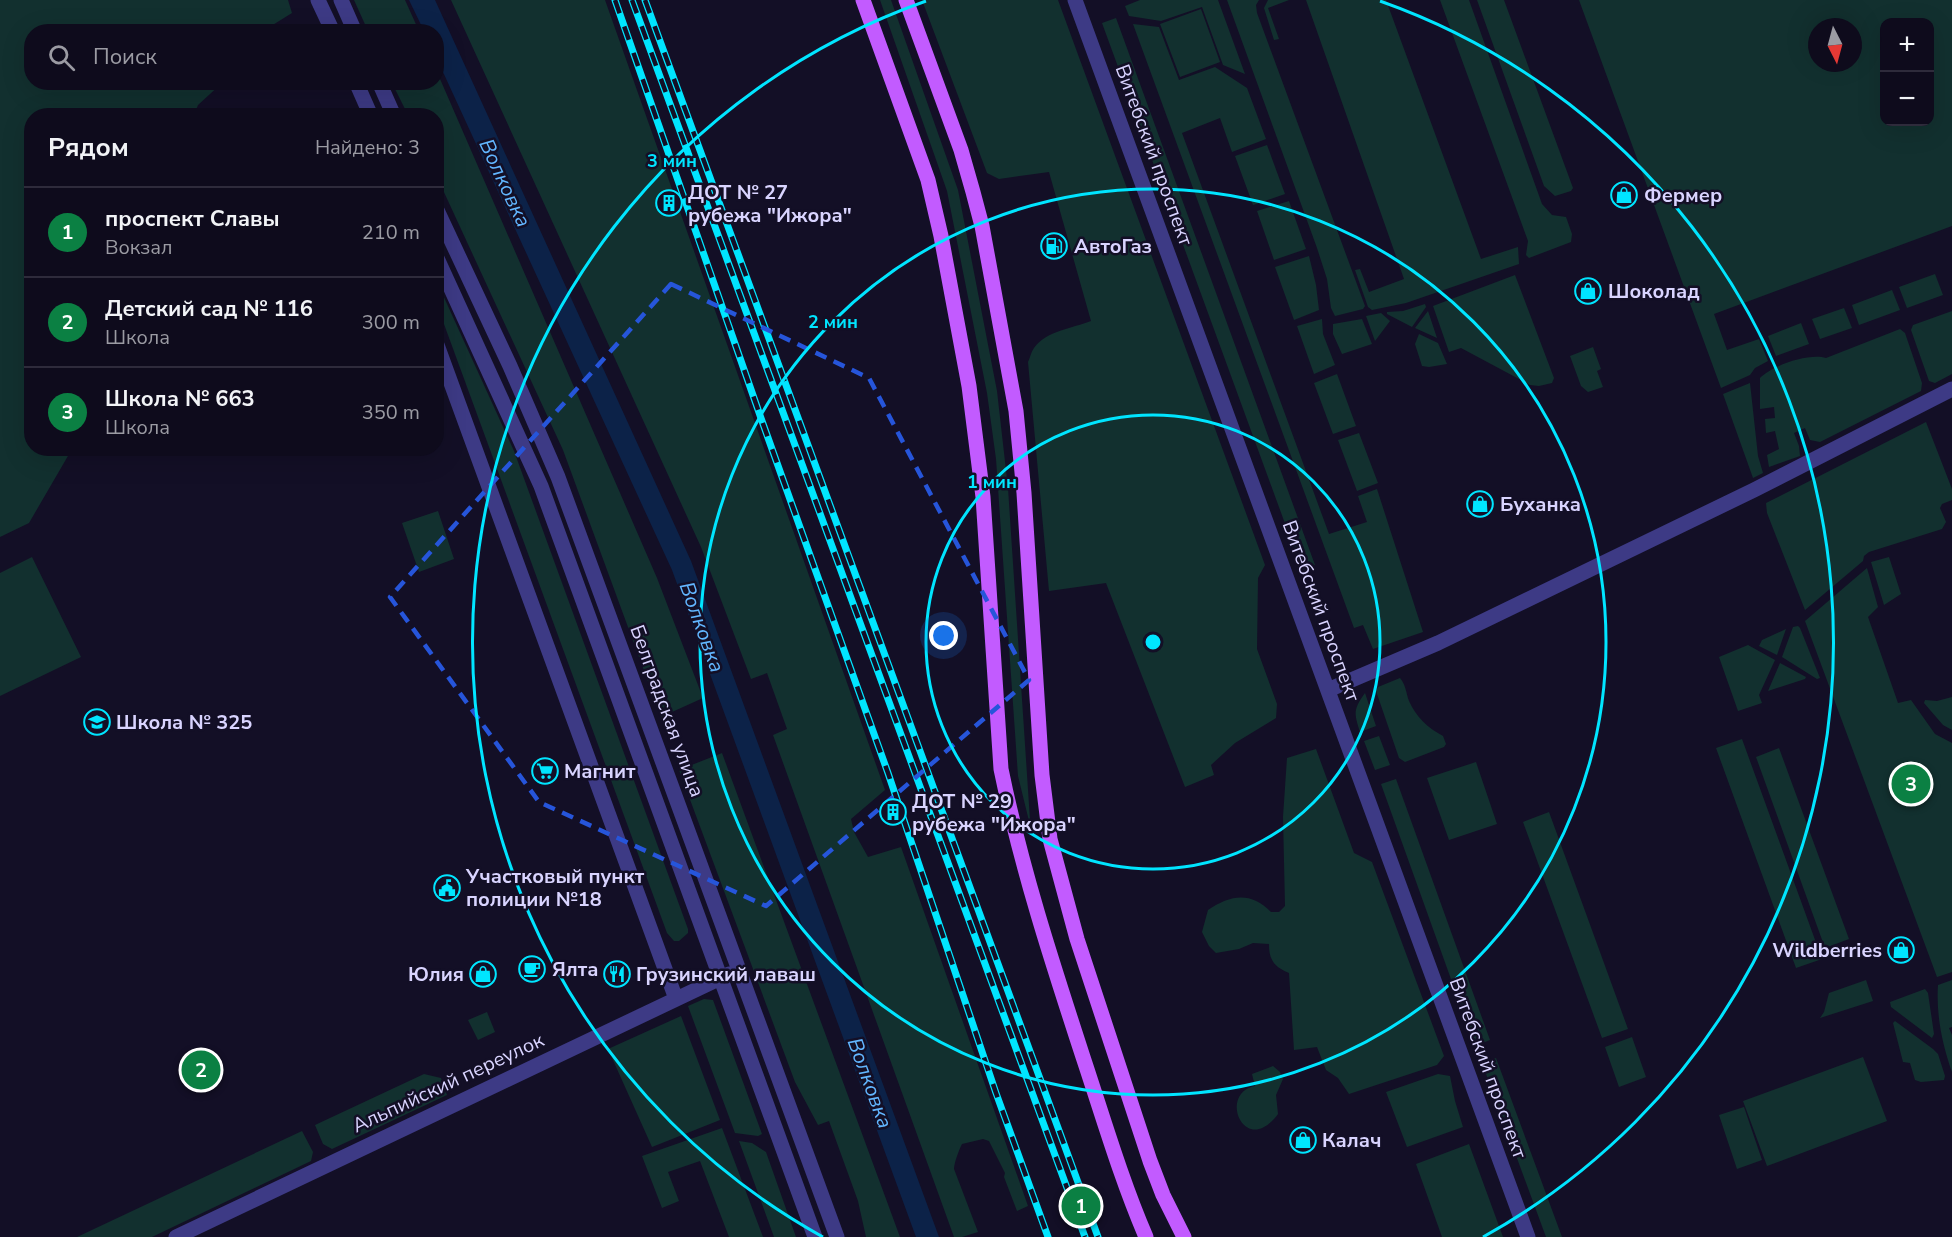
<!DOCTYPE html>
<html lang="ru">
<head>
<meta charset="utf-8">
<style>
  :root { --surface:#0e0b1c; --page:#171425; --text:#f1f3f6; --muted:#9b9ba3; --line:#2e2b3b; --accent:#0b8043 }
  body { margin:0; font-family:"Nunito Sans",sans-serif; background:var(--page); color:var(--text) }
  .controls { position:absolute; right:18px; top:18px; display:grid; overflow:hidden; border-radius:12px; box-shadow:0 6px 24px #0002 }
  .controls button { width:54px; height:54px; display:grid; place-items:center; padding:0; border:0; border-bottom:2px solid var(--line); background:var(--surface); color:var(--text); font:30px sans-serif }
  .compass { position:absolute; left:1808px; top:18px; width:54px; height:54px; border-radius:50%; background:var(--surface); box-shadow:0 6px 24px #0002; rotate:174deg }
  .you { position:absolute; left:944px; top:636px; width:21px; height:21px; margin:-15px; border:4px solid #fff; border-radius:50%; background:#1a73e8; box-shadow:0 0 0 9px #1a73e833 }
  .badge { display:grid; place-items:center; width:39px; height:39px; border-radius:50%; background:var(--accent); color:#fff; font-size:20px; font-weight:700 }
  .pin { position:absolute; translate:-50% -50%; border:3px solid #fff; box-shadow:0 2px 6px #0006 }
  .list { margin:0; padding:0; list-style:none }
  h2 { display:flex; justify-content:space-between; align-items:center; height:78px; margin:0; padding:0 24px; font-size:26px }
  h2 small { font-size:20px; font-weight:400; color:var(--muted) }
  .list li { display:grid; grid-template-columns:39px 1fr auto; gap:18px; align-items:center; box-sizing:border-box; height:90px; padding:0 24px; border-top:2px solid var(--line) }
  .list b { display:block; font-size:22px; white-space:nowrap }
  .list p { margin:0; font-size:20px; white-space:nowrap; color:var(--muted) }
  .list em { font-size:20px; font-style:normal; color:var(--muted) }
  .icon { flex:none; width:33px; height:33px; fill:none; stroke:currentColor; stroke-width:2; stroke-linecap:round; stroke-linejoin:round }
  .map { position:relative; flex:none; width:1952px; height:1237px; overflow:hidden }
  .search { position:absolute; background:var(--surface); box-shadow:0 6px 24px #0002; left:24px; top:24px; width:420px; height:66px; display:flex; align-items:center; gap:15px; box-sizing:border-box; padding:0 21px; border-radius:24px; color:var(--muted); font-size:22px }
  .panel { position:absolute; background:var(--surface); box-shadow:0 6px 24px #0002; left:24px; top:108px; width:420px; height:348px; border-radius:24px }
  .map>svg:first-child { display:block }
  .green { fill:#12302f; fill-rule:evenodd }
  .water { fill:#0c2248 }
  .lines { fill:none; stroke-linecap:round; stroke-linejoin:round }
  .minor { stroke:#3d3a85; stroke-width:15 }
  .major { stroke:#c25bff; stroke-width:15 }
  .rail-casing { stroke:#00e5ff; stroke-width:7 }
  .rail { stroke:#130f26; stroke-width:4.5; stroke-dasharray:14; stroke-linecap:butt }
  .marked { fill:none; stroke:#2655da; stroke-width:4.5; stroke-dasharray:12 8; stroke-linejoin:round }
  .ring { fill:none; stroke:#00e5ff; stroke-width:3 }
  .labels { text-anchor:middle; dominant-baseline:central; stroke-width:5; stroke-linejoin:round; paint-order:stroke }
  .street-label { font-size:20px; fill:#d9d4ff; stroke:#130f26 }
  .poi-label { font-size:20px; font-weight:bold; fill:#d9d4ff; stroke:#130f26; text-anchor:start }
  .water-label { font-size:21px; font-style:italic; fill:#62b6ff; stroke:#130f26 }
  .centre { fill:#00e5ff; stroke:#130f26; stroke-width:3 }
  .ring-label { font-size:18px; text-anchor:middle; font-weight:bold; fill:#00e5ff; stroke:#130f26; stroke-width:5; stroke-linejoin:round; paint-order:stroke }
</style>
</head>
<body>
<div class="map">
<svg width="1952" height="1237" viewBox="0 0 1952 1237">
  <rect width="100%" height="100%" fill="#130f26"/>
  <path class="green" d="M 0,0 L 288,0 L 292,13 L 263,31 L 32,32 L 32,82 L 222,83 L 198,105 L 194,115 L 32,116 L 32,448 L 72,449 L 29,523 L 0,537 Z
    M 354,0 L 405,0 L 419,31 L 368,31 Z
    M 451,0 L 605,0 L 885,790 L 851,819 L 854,832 L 868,857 L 901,847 L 1028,1206 L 1017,1211 L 1004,1177 L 1005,1173 L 989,1141 L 983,1139 L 962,1144 C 959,1150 954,1163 954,1169 L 978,1232 L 962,1237 L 954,1237 L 773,735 L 787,729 L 767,673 L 751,679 L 701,547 Z
    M 880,0 L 891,0 L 958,190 L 997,391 L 1008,488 L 1030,820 L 1029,821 L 1018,776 L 996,459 L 987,393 L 947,191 Z
    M 922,0 L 1058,0 L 1265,565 L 1258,578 L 1257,649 L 1277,704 L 1276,718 L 1235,743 L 1211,765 L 1214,775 L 1185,787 L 1106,583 L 1049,591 L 1028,362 C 1030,358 1031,352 1034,348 C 1046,331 1073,328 1091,321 L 1049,172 L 999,179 L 987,173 Z
    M 1140,0 L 1218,0 L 1245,74 L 1223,65 L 1202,7 L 1161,21 L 1129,16 L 1125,6 Z
    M 1227,0 L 1259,0 L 1256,5 L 1257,13 L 1365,306 L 1363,309 L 1335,316 L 1331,308 L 1327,279 L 1317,248 Z
    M 1268,0 L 1289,0 L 1268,8 L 1279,39 L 1274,40 L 1264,8 Z
    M 1306,0 L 1386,0 L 1481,259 L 1518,247 L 1519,264 L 1406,303 L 1372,310 L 1368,307 L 1355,270 L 1360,269 L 1369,292 L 1404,279 Z
    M 1440,0 L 1469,0 L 1542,204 L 1552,215 L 1566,217 L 1572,234 L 1571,242 L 1529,258 L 1526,255 L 1528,241 Z
    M 1477,0 L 1504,0 L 1573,188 L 1571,191 L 1555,196 L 1544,186 Z
    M 1579,0 L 1952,0 L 1952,226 L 1714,314 L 1727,350 L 1759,339 L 1768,361 L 1755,368 L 1750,375 L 1721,388 ZM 1884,22 L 1930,22 L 1930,122 L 1884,122 ZM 1817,27 L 1853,27 L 1853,63 L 1817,63 Z
    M 1201,9 L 1220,62 L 1180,77 L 1160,24 Z
    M 1116,18 L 1315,565 L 1302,570 L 1102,23 Z
    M 1133,24 L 1159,27 L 1179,80 L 1215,67 L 1247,88 L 1266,139 L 1232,152 L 1220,118 L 1182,133 L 1329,534 L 1367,522 L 1358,496 L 1377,489 L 1423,632 L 1373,649 L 1363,625 L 1354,628 Z
    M 437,72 L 657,578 L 703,698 L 661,717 L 563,450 L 437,177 L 436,116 L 408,115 L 392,83 L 436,82 Z
    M 1267,145 L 1285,194 L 1253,205 L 1235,156 Z
    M 1289,201 L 1306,249 L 1274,260 L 1257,211 Z
    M 1309,256 L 1316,285 L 1319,310 L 1294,320 L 1275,267 Z
    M 1935,274 L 1943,295 L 1907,308 L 1899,287 Z
    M 1515,275 L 1554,378 L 1552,383 L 1539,386 L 1530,385 L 1461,348 L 1449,352 L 1433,306 Z
    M 437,282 L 514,451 L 688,929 L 688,933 L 679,941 L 674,941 L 667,933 L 437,305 Z
    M 1892,290 L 1900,310 L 1859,325 L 1852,305 Z
    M 1425,304 L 1426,307 L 1412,327 L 1387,314 L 1387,312 L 1403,311 Z
    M 1844,308 L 1852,328 L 1820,339 L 1812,319 Z
    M 1428,311 L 1437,338 L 1415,328 Z
    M 1952,311 L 1952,374 L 1935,383 L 1929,381 L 1911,330 L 1913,325 Z
    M 1381,313 L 1390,321 L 1375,341 L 1366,316 Z
    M 1322,319 L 1323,334 L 1335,365 L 1314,374 L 1297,326 Z
    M 1362,319 L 1372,344 L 1342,354 L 1333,334 L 1333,324 Z
    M 1801,323 L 1809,344 L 1776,356 L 1768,336 Z
    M 1900,329 L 1905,333 L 1922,383 L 1921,391 L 1820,442 L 1810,440 L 1805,428 L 1794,433 L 1799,446 L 1800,456 L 1769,467 L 1767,455 L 1779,449 L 1775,431 L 1766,433 L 1765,419 L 1775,418 L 1774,407 L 1760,409 L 1760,378 C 1773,365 1809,353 1826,358 Z
    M 1419,334 L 1438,343 L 1447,364 L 1429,367 L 1422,366 L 1415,344 Z
    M 1593,347 L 1601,369 L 1597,371 L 1603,387 L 1588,392 L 1581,386 L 1570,356 Z
    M 1337,374 L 1356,426 L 1333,434 L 1314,383 Z
    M 1750,383 L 1758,456 L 1763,473 L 1753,478 L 1723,394 Z
    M 1926,422 L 1952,489 L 1952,500 L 1942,504 L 1940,508 L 1946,522 L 1942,529 L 1869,552 L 1864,556 L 1863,561 L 1805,610 L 1767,513 L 1766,503 Z
    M 1359,433 L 1378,483 L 1357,491 L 1338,440 Z
    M 438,511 L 454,559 L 419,572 L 402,523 Z
    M 32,557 L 81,657 L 0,696 L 0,573 Z
    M 1889,557 L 1901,594 L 1884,605 L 1871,562 Z
    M 1867,568 L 1878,607 L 1868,617 L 1898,703 L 1911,700 L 1935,734 L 1952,743 L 1952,972 L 1937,977 L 1805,621 Z
    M 1798,626 L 1800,628 L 1820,678 L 1817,679 L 1782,657 L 1793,627 Z
    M 1786,629 L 1777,655 L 1759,646 L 1762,640 Z
    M 1748,645 L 1775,660 L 1759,695 L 1762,703 L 1738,711 L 1719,657 Z
    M 1780,663 L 1806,677 L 1805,679 L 1768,691 Z
    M 1400,678 C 1406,685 1406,693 1409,701 C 1416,717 1428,728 1443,736 L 1446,744 L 1444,747 L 1405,762 L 1399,758 L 1376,691 L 1378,687 Z
    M 1365,693 L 1376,726 L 1360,732 C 1354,713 1353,710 1365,693 Z
    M 1952,697 L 1952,730 L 1943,725 L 1924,703 L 1925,700 L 1937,701 Z
    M 1379,736 L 1390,765 L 1375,770 L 1364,741 Z
    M 1742,739 L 1822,959 L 1796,968 L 1716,748 Z
    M 1779,748 L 1849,939 L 1825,948 L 1756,757 Z
    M 1316,749 L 1354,853 L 1372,862 L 1444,1056 L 1437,1065 L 1349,1094 L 1338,1078 L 1326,1070 L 1317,1047 L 1294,1050 L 1289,973 C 1274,967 1269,960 1269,944 L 1253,943 L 1239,949 L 1216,953 L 1209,946 L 1202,932 L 1208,910 C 1230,895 1251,891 1271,912 L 1279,912 L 1285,906 L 1283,817 L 1287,758 Z
    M 722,753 L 900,1237 L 866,1237 L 858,1201 L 829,1121 L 818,1125 L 795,1082 L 679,770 Z
    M 1476,762 L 1497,824 L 1449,840 L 1427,778 Z
    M 1396,779 L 1490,1040 L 1475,1046 L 1381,784 Z
    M 1549,812 L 1628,1029 L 1602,1038 L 1523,822 Z
    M 1866,980 L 1873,1001 L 1820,1018 L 1824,1012 L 1829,993 Z
    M 1952,980 L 1952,1027 L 1949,1028 L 1952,1035 L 1952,1072 C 1942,1044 1936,1014 1938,985 Z
    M 1925,989 L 1928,993 L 1934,1034 L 1932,1038 L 1891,1007 L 1890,1002 Z
    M 704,999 L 713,1000 L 762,1134 L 758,1136 L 735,1133 L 688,1006 Z
    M 487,1012 L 495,1032 L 478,1040 L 468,1020 Z
    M 681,1016 L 720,1120 L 652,1147 L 608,1049 Z
    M 1895,1021 L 1933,1049 L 1938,1054 L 1945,1076 L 1944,1080 L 1921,1082 L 1915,1080 L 1910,1063 L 1903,1062 L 1893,1023 Z
    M 1632,1037 L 1646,1077 L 1619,1087 L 1605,1047 Z
    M 1863,1057 L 1887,1121 L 1767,1166 L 1743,1101 Z
    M 1496,1058 L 1562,1237 L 1546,1237 L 1482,1063 Z
    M 1273,1066 L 1280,1072 L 1283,1079 L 1276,1095 L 1278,1114 C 1245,1159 1217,1093 1255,1086 L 1252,1074 Z
    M 424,1074 L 441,1078 L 447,1095 L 332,1149 L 323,1144 L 315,1125 Z
    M 1438,1074 L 1450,1076 L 1455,1101 L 1463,1127 L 1407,1147 L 1386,1092 Z
    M 1744,1107 L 1762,1160 L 1737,1169 L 1719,1115 Z
    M 722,1128 L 763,1237 L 729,1237 L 700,1161 L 668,1172 L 679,1201 L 662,1208 L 642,1156 Z
    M 302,1131 L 313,1152 L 311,1161 L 152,1237 L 77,1237 Z
    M 739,1141 L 752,1143 L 766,1152 L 796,1237 L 774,1237 Z
    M 1469,1144 L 1503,1237 L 1442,1237 L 1416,1164 Z"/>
  <path class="water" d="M 409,0 L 435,0 L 691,561 L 939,1237 L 916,1237 L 672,570 L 437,59 L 436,32 L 424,31 Z"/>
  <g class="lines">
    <path class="minor" d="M 318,0 L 333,32
      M 341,0 L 355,32
      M 1075,0 L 1528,1237
      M 356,82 L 371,116
      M 379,82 L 394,116
      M 436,208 L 510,366 L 558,477 L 837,1237
      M 436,256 L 541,486 L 815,1237
      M 436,342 L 676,999
      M 1328,690 L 1438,643 L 1754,490 L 1952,389
      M 176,1237 L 729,974"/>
    <path class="major" d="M 863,0 L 928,180 L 941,236 L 969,386 L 983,497 L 1001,769 C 1021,867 1052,962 1083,1057 C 1103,1117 1121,1179 1146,1237
      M 906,0 L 961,150 L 973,192 L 982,226 L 1009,373 L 1016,411 L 1024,493 L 1042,775 L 1050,839 L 1077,939 L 1150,1161 L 1163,1195 L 1184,1237"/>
    <g class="rail-casing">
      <path id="rail" d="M 615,0 L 762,421 L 888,773 L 996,1093 L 1048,1237
        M 632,0 L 1085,1237
        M 645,0 L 1098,1237"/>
    </g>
    <use href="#rail" class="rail"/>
  </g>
  <path class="marked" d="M 671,284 L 869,378 L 1029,680 L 766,906 L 539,802 L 390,597 Z"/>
  <g class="ring">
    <circle cx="1153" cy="642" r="227"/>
    <circle cx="1153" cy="642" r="453"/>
    <path d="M823 1237A680 680 0 0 1 926 1M1380 1A680 680 0 0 1 1483 1237"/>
  </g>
  <defs>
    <g id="shop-ring" transform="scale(1.35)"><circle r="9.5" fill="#130f26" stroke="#00e5ff" stroke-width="1.5"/><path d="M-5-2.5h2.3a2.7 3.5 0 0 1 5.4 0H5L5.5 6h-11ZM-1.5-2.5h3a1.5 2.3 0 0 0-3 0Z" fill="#00e5ff"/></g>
    <g id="building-ring" transform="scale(1.35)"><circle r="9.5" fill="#130f26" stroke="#00e5ff" stroke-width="1.5"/><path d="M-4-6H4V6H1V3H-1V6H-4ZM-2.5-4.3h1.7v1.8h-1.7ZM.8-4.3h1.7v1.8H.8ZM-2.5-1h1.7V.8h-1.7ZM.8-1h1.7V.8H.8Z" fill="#00e5ff"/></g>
    <g id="fuel-ring" transform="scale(1.35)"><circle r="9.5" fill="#130f26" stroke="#00e5ff" stroke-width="1.5"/><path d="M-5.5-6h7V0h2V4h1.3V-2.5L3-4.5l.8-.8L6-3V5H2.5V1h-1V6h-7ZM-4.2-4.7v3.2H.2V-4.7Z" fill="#00e5ff"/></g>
    <g id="school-ring" transform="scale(1.35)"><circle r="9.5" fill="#130f26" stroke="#00e5ff" stroke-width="1.5"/><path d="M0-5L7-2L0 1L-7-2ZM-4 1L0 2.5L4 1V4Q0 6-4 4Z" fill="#00e5ff"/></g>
    <g id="supermarket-ring" transform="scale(1.35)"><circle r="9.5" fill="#130f26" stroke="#00e5ff" stroke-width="1.5"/><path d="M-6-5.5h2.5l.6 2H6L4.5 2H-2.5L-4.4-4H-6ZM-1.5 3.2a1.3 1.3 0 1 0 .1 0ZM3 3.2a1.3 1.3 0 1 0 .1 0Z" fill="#00e5ff"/></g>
    <g id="civic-ring" transform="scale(1.35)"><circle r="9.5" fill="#130f26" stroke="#00e5ff" stroke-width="1.5"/><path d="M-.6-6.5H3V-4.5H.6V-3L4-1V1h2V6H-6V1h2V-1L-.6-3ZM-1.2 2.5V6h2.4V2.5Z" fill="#00e5ff"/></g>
    <g id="cafe-ring" transform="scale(1.35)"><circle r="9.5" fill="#130f26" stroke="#00e5ff" stroke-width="1.5"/><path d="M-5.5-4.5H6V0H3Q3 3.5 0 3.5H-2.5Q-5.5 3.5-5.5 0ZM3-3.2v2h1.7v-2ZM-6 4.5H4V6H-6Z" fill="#00e5ff"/></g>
    <g id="restaurant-ring" transform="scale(1.35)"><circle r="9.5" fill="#130f26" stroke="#00e5ff" stroke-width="1.5"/><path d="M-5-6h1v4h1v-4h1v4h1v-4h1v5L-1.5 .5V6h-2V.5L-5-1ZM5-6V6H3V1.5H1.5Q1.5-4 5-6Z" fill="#00e5ff"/></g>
  </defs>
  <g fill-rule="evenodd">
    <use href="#shop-ring" x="1624" y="195"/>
    <use href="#building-ring" x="669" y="203"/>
    <use href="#fuel-ring" x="1054" y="246"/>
    <use href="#shop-ring" x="1588" y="291"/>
    <use href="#shop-ring" x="1480" y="504"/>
    <use href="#school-ring" x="97" y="722"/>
    <use href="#supermarket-ring" x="545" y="771"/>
    <use href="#building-ring" x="893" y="812"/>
    <use href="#civic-ring" x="447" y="888"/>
    <use href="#shop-ring" x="1901" y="950"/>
    <use href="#cafe-ring" x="532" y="969"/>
    <use href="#shop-ring" x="483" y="974"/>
    <use href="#restaurant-ring" x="617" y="974"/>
    <use href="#shop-ring" x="1303" y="1140"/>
  </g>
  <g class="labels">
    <g class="street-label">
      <text transform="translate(1154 155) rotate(70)">Витебский проспект</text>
      <text transform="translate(1321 611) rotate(70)">Витебский проспект</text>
      <text transform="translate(667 711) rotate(70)">Белградская улица</text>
      <text transform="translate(1488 1068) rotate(70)">Витебский проспект</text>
      <text transform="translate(448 1083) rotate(-25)">Альпийский переулок</text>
    </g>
    <g class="poi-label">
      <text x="688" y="192">ДОТ № 27<tspan x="688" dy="23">рубежа "Ижора"</tspan></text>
      <text x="1644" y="195">Фермер</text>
      <text x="1074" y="246">АвтоГаз</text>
      <text x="1608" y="291">Шоколад</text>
      <text x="1500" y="504">Буханка</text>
      <text x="116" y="722">Школа № 325</text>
      <text x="564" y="771">Магнит</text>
      <text x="912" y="801">ДОТ № 29<tspan x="912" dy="23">рубежа "Ижора"</tspan></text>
      <text x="466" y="876">Участковый пункт<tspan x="466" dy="23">полиции №18</tspan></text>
      <text x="1882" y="950" text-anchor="end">Wildberries</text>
      <text x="552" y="969">Ялта</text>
      <text x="464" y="974" text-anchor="end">Юлия</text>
      <text x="636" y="974">Грузинский лаваш</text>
      <text x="1322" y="1140">Калач</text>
    </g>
    <g class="water-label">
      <text transform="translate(505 183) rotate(65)">Волковка</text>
      <text transform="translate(702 627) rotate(70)">Волковка</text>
      <text transform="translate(870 1083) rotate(70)">Волковка</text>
    </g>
  </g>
  <circle cx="1153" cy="642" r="9" class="centre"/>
  <g class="ring-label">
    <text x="672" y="167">3 мин</text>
    <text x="833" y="328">2 мин</text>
    <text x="992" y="488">1 мин</text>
  </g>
</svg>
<div class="controls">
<button>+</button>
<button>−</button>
</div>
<svg class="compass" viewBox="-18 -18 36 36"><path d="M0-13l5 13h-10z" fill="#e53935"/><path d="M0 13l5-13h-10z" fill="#9b9ba3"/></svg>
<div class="you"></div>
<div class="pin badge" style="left:1081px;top:1206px">1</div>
<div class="pin badge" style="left:201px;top:1070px">2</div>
<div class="pin badge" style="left:1911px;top:784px">3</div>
<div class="search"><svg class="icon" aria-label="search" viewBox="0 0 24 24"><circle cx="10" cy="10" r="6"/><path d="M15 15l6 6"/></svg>Поиск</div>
<section class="panel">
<h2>Рядом<small>Найдено: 3</small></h2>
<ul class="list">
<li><span class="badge">1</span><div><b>проспект Славы</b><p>Вокзал</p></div><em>210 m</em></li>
<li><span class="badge">2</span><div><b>Детский сад № 116</b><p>Школа</p></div><em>300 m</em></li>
<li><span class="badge">3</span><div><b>Школа № 663</b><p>Школа</p></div><em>350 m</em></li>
</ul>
</section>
</div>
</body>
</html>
